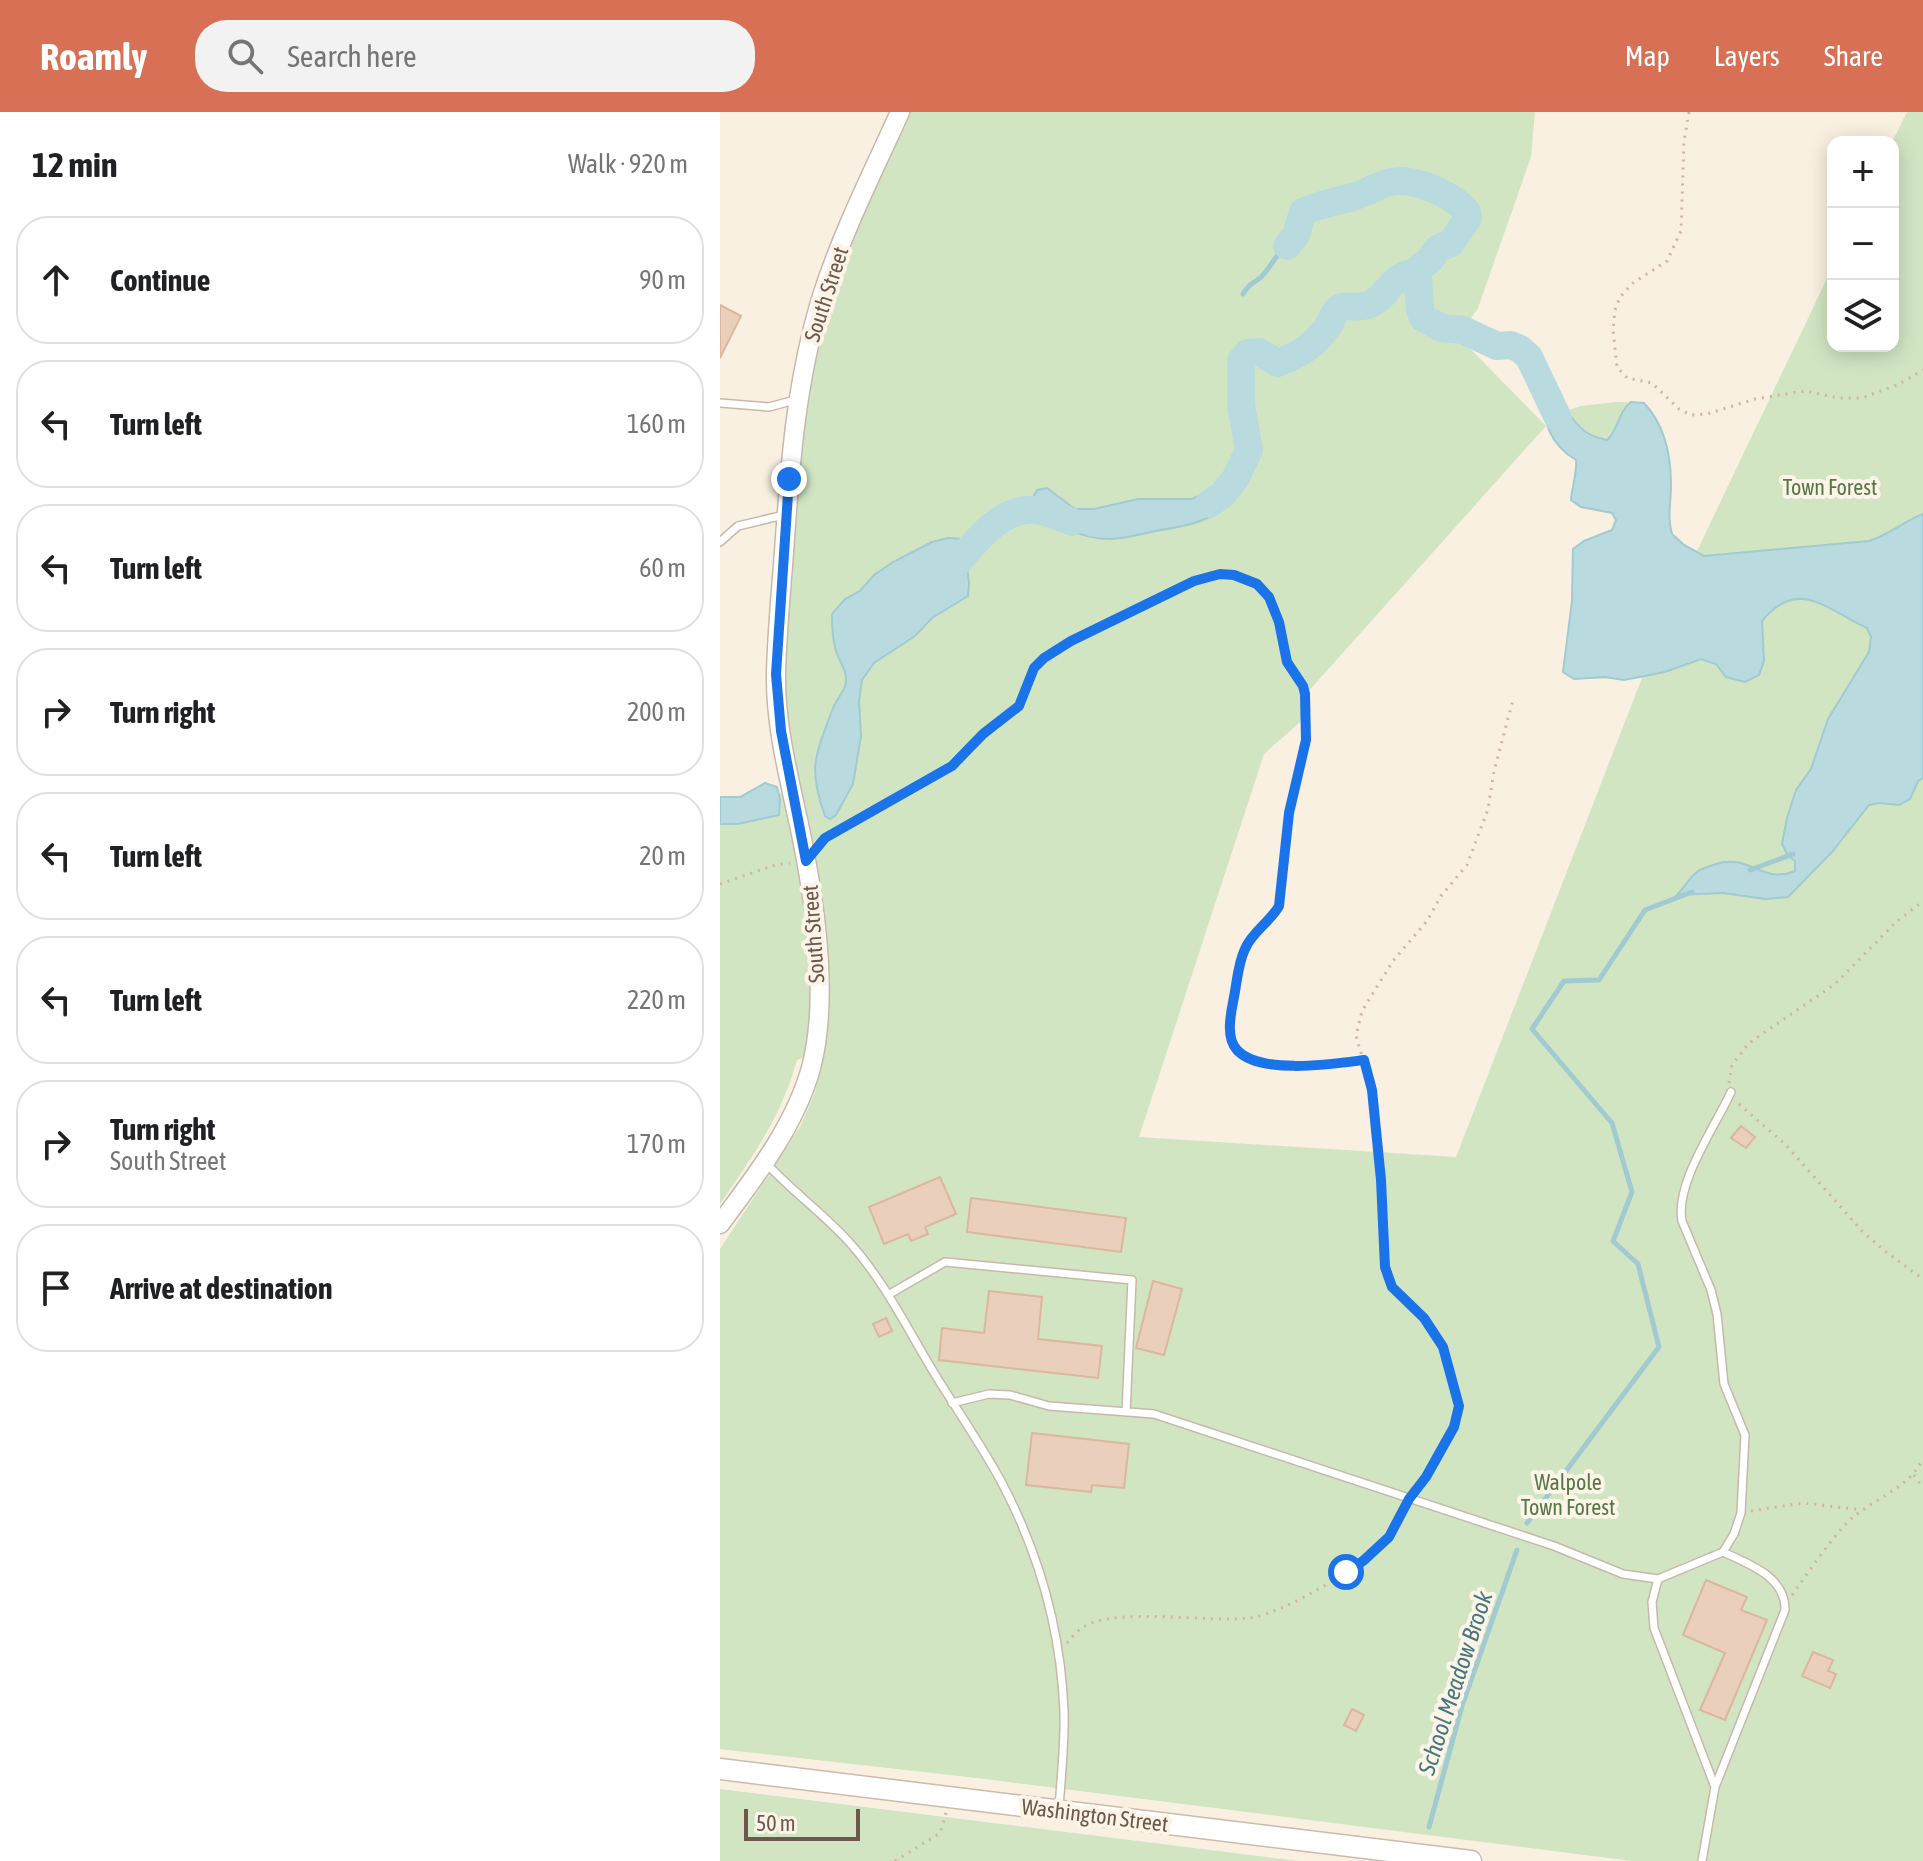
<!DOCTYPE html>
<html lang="en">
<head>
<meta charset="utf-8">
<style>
  :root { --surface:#fff; --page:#f2f2f2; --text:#202124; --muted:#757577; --line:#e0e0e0; --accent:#d77054 }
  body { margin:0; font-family:"Asap Condensed",sans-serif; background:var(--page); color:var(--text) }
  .controls { position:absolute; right:24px; top:24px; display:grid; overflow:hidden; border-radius:16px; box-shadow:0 4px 20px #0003 }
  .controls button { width:72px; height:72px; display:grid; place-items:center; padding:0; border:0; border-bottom:2px solid var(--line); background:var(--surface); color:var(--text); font:40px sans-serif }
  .scale { position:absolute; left:24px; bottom:20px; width:116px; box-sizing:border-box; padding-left:8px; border:4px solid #6e574c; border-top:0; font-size:22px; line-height:28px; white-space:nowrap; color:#6e574c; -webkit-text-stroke:6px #fdf4e8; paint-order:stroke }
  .stop { position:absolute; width:24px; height:24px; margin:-18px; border:6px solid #1a73e8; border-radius:50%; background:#fff }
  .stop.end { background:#1a73e8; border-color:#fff; box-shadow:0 2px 8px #0008 }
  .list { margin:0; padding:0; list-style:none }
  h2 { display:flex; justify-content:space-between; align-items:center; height:104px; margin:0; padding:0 32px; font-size:34px }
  h2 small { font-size:26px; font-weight:400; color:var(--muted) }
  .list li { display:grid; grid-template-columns:52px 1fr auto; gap:24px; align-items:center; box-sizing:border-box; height:128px; margin:0 16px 16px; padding:0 16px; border:2px solid var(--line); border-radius:32px }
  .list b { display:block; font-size:30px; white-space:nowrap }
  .list p { margin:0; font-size:26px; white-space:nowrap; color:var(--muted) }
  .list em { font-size:26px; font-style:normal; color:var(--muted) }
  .icon { flex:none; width:44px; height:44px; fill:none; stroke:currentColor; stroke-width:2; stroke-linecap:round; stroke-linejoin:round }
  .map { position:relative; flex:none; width:1203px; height:1749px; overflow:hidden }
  header { display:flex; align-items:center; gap:48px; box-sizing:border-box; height:112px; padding:0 40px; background:var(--accent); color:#fff }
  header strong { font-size:38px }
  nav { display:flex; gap:44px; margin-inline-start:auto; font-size:28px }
  .search { width:560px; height:72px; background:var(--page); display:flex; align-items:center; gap:20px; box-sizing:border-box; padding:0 28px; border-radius:32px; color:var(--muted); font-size:30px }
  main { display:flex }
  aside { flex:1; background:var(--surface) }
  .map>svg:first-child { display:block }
  .green { fill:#d1e5c3 }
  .water { fill:#b9dbe0; stroke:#a1cad1; stroke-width:2 }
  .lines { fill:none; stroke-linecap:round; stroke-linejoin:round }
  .stream { stroke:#a1cad1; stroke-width:5 }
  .river { stroke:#b9dbe0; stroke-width:28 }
  .building { fill:#ebcfbd; stroke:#dcb69f; stroke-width:2 }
  .service-casing { stroke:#c8b8ab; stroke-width:10 }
  .tertiary-casing { stroke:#c8b8ab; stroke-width:21 }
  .secondary-casing { stroke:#cdbaab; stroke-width:23 }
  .path { stroke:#d0b3a1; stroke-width:3; stroke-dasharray:2 6; stroke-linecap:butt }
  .service { stroke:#fff; stroke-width:7 }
  .tertiary { stroke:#fff; stroke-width:18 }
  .secondary { stroke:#fff; stroke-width:20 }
  .route { stroke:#1a73e8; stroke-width:10 }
  .labels { text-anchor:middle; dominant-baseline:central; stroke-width:8; stroke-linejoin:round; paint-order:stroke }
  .street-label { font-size:22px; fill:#6e574c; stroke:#fdf4e8 }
  .park-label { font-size:22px; fill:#567848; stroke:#fdf4e8 }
  .water-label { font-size:24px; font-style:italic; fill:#487780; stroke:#fdf4e8 }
</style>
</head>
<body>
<header>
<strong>Roamly</strong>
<div class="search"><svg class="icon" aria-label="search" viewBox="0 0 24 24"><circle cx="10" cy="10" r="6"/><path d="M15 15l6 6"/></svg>Search here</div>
<nav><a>Map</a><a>Layers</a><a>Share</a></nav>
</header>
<main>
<aside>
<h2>12 min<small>Walk · 920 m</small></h2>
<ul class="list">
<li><svg class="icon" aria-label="ahead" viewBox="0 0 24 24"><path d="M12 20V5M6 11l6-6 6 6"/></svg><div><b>Continue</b></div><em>90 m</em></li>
<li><svg class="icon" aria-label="left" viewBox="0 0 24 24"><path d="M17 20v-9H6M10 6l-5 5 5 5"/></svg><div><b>Turn left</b></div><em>160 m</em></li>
<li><svg class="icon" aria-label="left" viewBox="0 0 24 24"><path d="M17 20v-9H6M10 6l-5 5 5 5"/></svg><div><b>Turn left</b></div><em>60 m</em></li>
<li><svg class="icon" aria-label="right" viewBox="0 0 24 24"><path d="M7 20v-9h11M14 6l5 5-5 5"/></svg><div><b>Turn right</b></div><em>200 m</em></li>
<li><svg class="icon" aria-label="left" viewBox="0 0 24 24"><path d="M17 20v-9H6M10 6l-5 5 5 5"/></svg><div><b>Turn left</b></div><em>20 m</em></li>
<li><svg class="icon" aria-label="left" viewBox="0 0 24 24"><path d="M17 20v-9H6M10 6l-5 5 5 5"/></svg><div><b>Turn left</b></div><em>220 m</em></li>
<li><svg class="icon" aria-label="right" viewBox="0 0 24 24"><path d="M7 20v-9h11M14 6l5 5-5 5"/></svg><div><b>Turn right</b><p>South Street</p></div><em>170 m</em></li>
<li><svg class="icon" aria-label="arrive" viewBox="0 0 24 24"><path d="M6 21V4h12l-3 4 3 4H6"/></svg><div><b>Arrive at destination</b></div></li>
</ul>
</aside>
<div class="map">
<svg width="1203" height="1749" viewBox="0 0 1203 1749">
  <rect width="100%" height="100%" fill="#f9f0e2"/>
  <path class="green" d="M 180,0 L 815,0 L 811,45 L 758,196 L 743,218 L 731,217 L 826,314 L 586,582 L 580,610 L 544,642 L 419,1025 L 736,1045 L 922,566 L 854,567 L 843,560 L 852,489 L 853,437 L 864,429 L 892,418 L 896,408 L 892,401 L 861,395 L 851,388 C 852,374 857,362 856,348 L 964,433 L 977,439 L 1113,154 L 1113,234 L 1173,234 L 1172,30 L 1187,0 L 1203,0 L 1203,1749 L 912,1749 L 265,1667 L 0,1637 L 0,1137 L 81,1013 L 95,980 L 105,936 L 77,948 C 61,1006 33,1043 0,1092 L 0,697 L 72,679 L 58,591 L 89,231 Z
    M 896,290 L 924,291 L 942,316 L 896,319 L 887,328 C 867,324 857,316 846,299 L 861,294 Z
    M 0,1677 L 579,1749 L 0,1749 Z"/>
  <path class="water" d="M 820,273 C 828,281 837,289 844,297 C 860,314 862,323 887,328 C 899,317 898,300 911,290 L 924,291 C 945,313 951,343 951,373 C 951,391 947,405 952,422 L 964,433 L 984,444 L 1149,429 C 1170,422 1183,410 1203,402 L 1203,666 L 1198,669 L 1190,687 L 1179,693 L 1160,691 L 1149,693 L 1112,740 L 1068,785 L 1045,787 L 1003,781 L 957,783 C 964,776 970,765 978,759 C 983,756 991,754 996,752 C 1029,741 1043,773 1075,759 L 1075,749 L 1068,744 L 1062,732 L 1067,706 L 1076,678 L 1091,657 L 1108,607 L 1149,540 L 1151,525 L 1147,516 C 1106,497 1078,465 1042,509 L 1044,549 L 1039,563 L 1025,570 L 1006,565 L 996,552 L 981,547 L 945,560 L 904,568 L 885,565 L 854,567 L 843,560 L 852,489 L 853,437 L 864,429 L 892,418 L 896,408 L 892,401 L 861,395 L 851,388 C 852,374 857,363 856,348 C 825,329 825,307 820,273 Z
    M 515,367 C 512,406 473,413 441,418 C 425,421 409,426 392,427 C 365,428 324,412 313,386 L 317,378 L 327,376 L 355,397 L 374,397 L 418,387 L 472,387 Z
    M 228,426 L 243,427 L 255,442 L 247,456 L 249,471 L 248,484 L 212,506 L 195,524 L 154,551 L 142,568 L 139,588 L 141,624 L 133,672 L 116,703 L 110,707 L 105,704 C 87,654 96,643 113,596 C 116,589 122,582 125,574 C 129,560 120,552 116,539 C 112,527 112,514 112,502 L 125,487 L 140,479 L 154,463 L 173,450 L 212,430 Z
    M 45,671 L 57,675 L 60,687 L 59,703 L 18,712 L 0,712 L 0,685 L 20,685 Z"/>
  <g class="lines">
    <path class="stream" d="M 523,182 C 531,169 533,173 542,164 C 552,154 555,143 567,134
      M 1030,758 L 1073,742
      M 807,1411 L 939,1235 L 918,1152 L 893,1129 L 912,1080 L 892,1011 L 812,917 L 844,869 L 879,868 L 925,798 L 972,780
      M 709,1715 L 742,1594 L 797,1438"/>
    <path class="river" d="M 567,134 L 576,123 L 583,100 C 599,92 615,90 632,85 C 644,82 655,75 667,71 C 691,63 732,82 747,100 L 748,106 L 731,131 L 717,137 L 710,148 L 693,161
      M 489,392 L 502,383 L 515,367 L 529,338 L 521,293 L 521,249 L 528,241 L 539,240 L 558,251 C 579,243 595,233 608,214 C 612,209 613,202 617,198 C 625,191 638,197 648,193 C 667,187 671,163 693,161 L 698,166 L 700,197 L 703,206 L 722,216 L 743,218 L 777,234 L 791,233 L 800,237 L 809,245 L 838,306
      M 225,464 C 249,440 277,394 315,398 C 328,399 340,405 352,410"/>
  </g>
  <path class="building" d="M 0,193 L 21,204 L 0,246 Z
    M 1021,1014 L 1035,1025 L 1026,1036 L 1011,1026 Z
    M 220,1065 L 236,1102 L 205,1115 L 208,1122 L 191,1129 L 188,1122 L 164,1132 L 149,1095 Z
    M 251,1086 L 406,1106 L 401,1140 L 247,1120 Z
    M 433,1169 L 462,1177 L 444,1243 L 416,1236 Z
    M 269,1179 L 322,1185 L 318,1227 L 382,1234 L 378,1266 L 219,1248 L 222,1216 L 264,1221 Z
    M 166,1206 L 172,1219 L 159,1225 L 153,1212 Z
    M 312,1321 L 409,1332 L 404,1376 L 372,1373 L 371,1380 L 306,1373 Z
    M 986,1468 L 1027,1485 L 1021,1498 L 1047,1508 L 1005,1608 L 980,1598 L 1005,1541 L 963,1523 Z
    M 1093,1540 L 1113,1548 L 1108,1559 L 1116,1562 L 1110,1576 L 1082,1564 Z
    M 632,1597 L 644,1603 L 636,1619 L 624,1613 Z"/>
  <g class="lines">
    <g class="service-casing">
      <path id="service" d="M 0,291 L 49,295 L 75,288
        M 0,430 L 18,414 L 64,403
        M 47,1052 C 73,1080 105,1103 130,1131 C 165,1170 189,1220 216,1264 C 238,1300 263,1335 283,1373 C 320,1444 341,1519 344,1600 C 345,1631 341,1665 339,1697
        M 168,1183 L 225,1150 L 412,1168 L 406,1300
        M 232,1291 L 269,1282 L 290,1283 L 329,1294 L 434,1302 L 834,1434 L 903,1462 L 938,1467 L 1003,1440 L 1014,1422 L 1021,1401 L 1025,1323 L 1004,1272 L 997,1202 L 991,1178 L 962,1109 C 955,1071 995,1015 1011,980
        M 938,1467 L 932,1490 L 934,1516 L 995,1675
        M 982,1749 L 995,1675 L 1065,1498 C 1066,1465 1029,1452 1003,1440"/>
    </g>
    <g class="tertiary-casing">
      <path id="tertiary" d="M 0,1112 C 35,1065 75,1014 91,956 C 109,888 95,790 81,722 C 70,669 55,615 56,561 C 57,521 61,480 64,440 C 70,353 76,268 102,184 C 122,121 153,60 180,0"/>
    </g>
    <g class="secondary-casing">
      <path id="secondary" d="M 0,1657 L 751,1749"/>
    </g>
    <path class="path" d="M 969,0 L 964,29 L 961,119 L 947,149 L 913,171 L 900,185 L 895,198 L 893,218 L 897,255 L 907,266 L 932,271 L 959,297 L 971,303 L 987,302 L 1035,287 L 1085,279 L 1119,286 L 1142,286 L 1179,272 L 1203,258
      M 101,731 L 105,726 L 232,654 L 263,622 L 299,594 L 314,556 L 324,546 L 351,529 L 474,469 L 500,462 L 514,463 L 537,472 L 549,485 L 559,510 L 567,550 L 583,574 L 585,582 L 586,628 L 569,701 L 559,794 C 550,810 532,820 525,837 C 518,851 517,870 514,885 C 511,901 505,925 517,938 C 540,963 613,951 644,948
      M 0,772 L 55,753 L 70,751
      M 1009,971 L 1012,953 L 1029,931 L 1115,872 L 1176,810 L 1203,789
      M 1019,992 L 1066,1033 L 1142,1119 L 1166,1140 L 1203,1167
      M 1194,1363 L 1203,1376
      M 696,1378 L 706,1365 L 734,1315 L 739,1294 L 723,1235 L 704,1206 L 672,1175 L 665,1155 L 661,1068 L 652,978 L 636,924 L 642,899 L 673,849 L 707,809 L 721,784 L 747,753 L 768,697 L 774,659 L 793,588
      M 1031,1399 L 1083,1391 L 1142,1398
      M 1072,1483 C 1089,1460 1105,1435 1124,1414 C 1148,1387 1189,1379 1203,1346
      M 347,1531 C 352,1525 358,1518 365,1514 C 399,1495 488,1511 530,1506 C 565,1501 645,1453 667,1426 C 675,1417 680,1404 685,1394
      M 175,1749 L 220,1721 L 226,1701"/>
    <use href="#service" class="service"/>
    <use href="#tertiary" class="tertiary"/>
    <use href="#secondary" class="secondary"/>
  </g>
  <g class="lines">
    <path class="route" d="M 69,367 L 56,562 L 61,619 L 86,749 L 105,726 L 232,654 L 263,622 L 299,594 L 314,556 L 324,546 L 351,529 L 474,469 L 500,462 L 514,463 L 537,472 L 549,485 L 559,510 L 567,550 L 583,574 L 585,582 L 586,628 L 569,701 L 559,794 C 550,810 532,820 525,837 C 518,851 517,870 514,885 C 511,901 505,925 517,938 C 540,963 613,952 644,948 L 652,978 L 661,1068 L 665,1155 L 672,1175 L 704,1206 L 723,1235 L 739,1294 L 734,1315 L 706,1365 L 689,1387 L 669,1425 L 643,1449 L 626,1460"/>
  </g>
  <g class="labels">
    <g class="street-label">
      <text transform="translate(106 182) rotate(-72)">South Street</text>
      <text transform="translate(93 822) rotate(-94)">South Street</text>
      <text transform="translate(375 1703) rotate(7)">Washington Street</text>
    </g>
    <g class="park-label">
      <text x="1110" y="375">Town Forest</text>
      <text x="848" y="1370">Walpole<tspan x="848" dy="25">Town Forest</tspan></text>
    </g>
    <g class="water-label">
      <text transform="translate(735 1571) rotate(-72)">School Meadow Brook</text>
    </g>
  </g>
</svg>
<div class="controls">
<button>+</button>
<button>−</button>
<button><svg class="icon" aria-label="layers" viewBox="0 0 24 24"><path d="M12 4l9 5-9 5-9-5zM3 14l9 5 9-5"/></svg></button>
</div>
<div class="scale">50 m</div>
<div class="stop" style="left:626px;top:1460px"></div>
<div class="stop end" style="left:69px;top:367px"></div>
</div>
</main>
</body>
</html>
